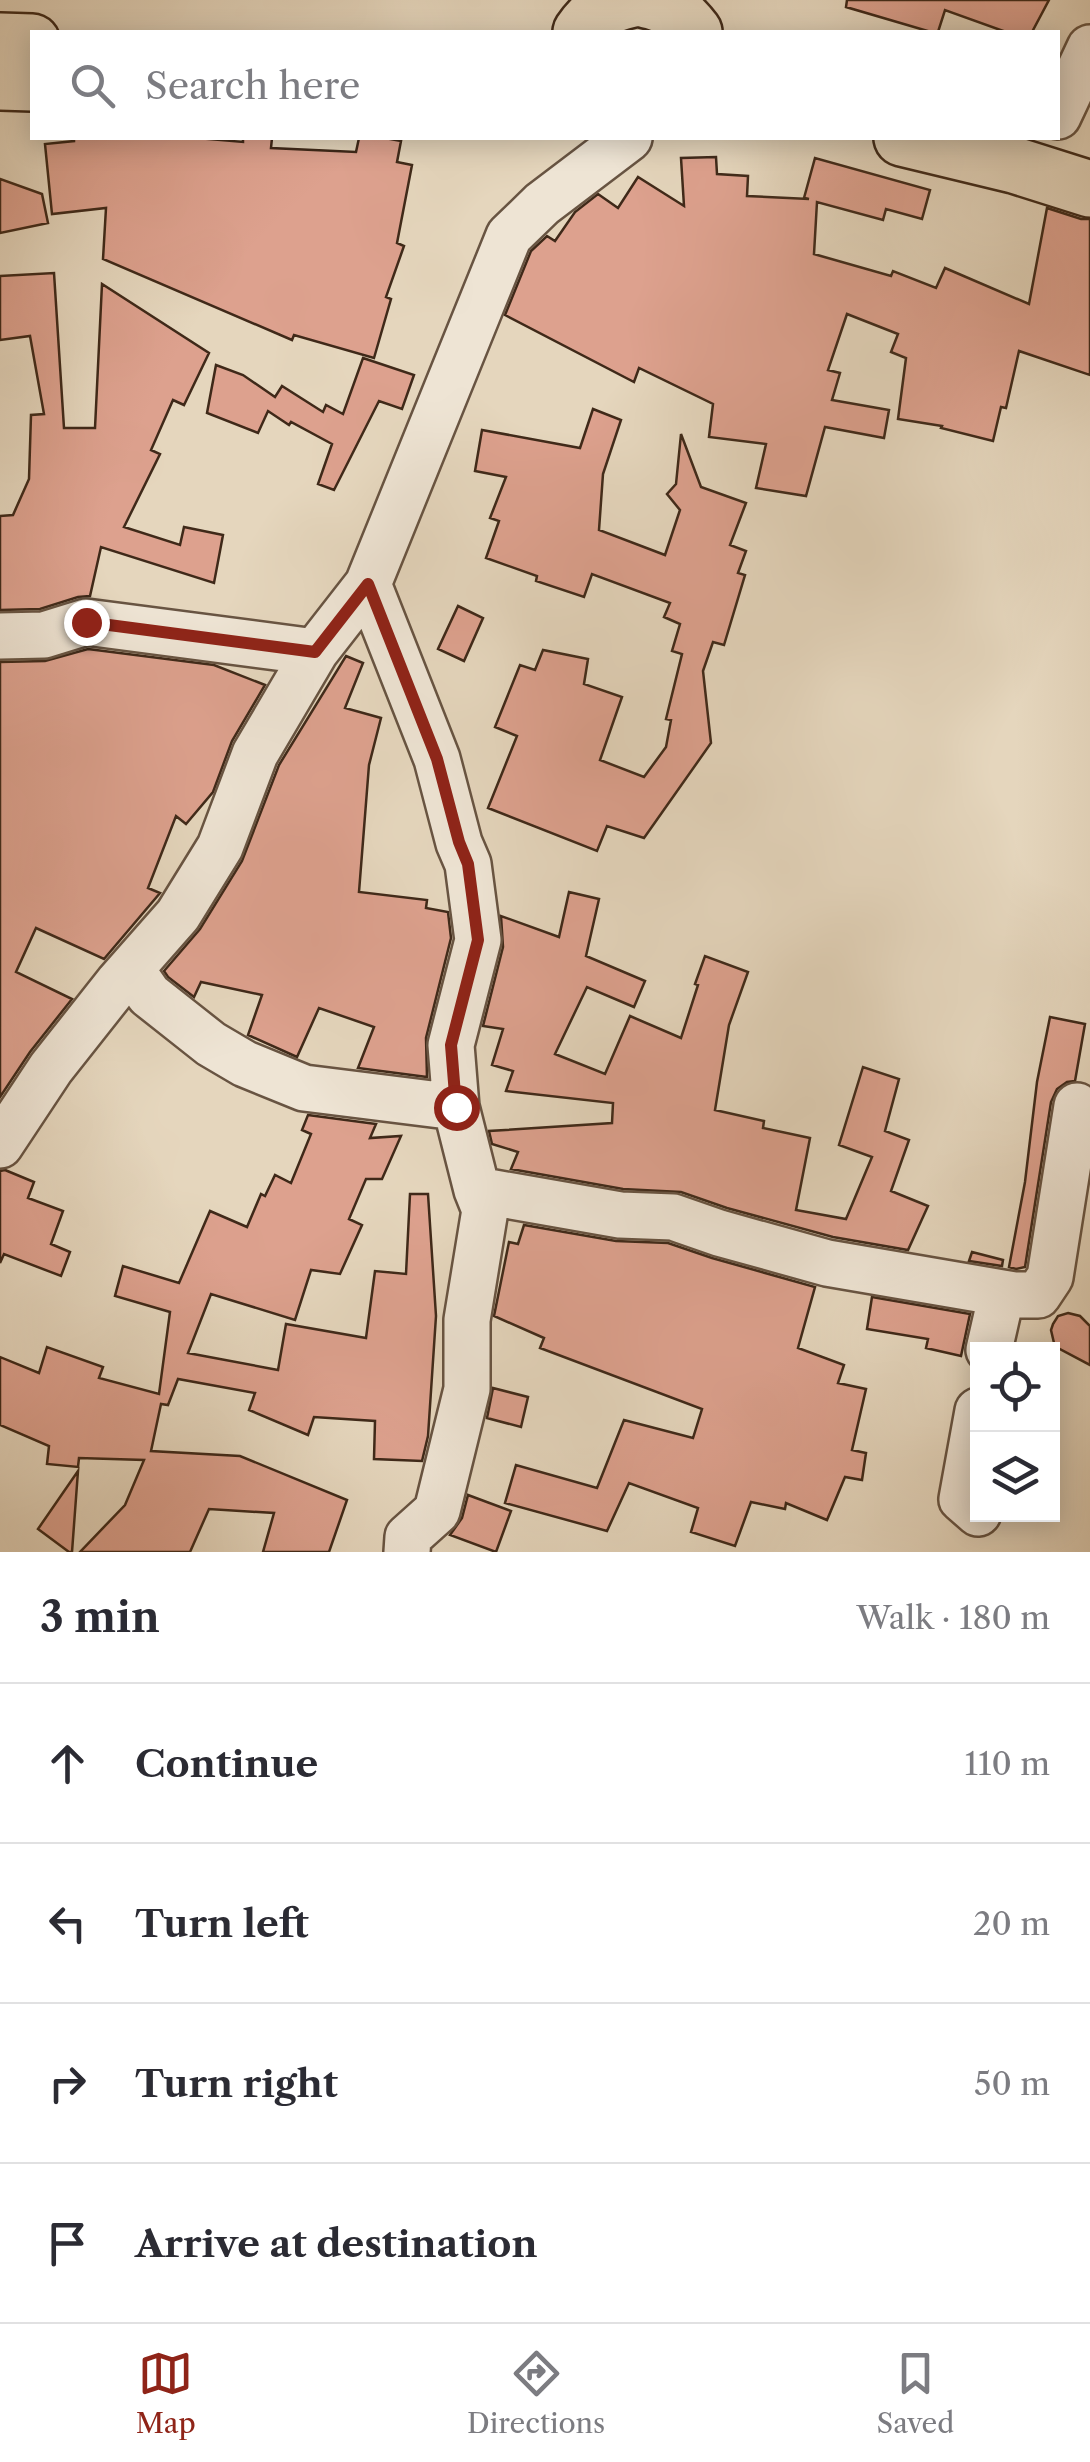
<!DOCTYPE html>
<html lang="en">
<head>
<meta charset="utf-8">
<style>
  :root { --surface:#fff; --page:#f7f7f7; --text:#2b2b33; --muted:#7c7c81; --line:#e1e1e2; --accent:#8f2418 }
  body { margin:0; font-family:"Libre Caslon Text",serif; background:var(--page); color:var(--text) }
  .controls { position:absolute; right:30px; bottom:30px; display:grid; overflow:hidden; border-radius:0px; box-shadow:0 5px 25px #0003 }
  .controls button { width:90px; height:90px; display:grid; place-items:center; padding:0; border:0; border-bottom:2px solid var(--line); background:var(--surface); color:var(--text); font:50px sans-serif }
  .stop { position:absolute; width:30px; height:30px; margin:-22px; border:8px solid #8f2418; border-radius:50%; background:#fff }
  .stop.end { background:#8f2418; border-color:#fff; box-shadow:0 2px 10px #0008 }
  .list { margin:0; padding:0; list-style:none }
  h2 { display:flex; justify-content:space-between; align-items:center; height:130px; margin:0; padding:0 40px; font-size:42px }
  h2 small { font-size:32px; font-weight:400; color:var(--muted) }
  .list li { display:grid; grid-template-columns:65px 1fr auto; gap:30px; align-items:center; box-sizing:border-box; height:160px; padding:0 40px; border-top:2px solid var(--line) }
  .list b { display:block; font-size:38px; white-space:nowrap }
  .list em { font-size:32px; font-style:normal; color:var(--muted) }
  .icon { flex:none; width:55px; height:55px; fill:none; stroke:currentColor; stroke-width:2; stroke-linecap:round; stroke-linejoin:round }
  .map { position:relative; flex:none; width:1090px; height:1552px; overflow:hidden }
  .search { position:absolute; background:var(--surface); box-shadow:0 5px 25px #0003; left:30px; right:30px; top:30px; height:110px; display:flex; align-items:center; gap:25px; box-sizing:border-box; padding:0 35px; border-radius:0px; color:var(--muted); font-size:38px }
  .sheet { height:770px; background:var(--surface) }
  nav { display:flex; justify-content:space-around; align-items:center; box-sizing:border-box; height:140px; border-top:2px solid var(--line); background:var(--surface); font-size:28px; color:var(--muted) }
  nav a { display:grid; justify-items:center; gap:5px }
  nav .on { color:var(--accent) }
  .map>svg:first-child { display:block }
  .building { fill:#dda18e; stroke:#3f2919; stroke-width:2.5 }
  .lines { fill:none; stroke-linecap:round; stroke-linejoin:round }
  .minor-casing { stroke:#685442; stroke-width:50 }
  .highway-casing { stroke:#3f2919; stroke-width:60 }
  .minor { stroke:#eee4d4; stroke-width:45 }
  .highway { stroke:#e5d6bd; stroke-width:55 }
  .route { stroke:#8f2418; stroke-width:12 }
</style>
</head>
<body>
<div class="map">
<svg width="1090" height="1552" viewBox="0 0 1090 1552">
  <rect width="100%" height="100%" fill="#e5d6bd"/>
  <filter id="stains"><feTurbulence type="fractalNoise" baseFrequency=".002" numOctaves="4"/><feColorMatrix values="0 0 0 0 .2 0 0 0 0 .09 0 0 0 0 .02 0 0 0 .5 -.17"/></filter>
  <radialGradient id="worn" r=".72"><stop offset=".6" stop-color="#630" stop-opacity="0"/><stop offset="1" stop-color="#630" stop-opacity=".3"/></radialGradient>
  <path class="building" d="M 847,0 L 1049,0 L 1032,32 L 1006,32 L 945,10 L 938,32 L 931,32 L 846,7 Z
    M 74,138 L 197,138 L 243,142 L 243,138 L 272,138 L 271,148 L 356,152 L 359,138 L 385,138 L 401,141 L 397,162 L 412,165 L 397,243 L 404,246 L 386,297 L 391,299 L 374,358 L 294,335 L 292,340 L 103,259 L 106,208 L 52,214 L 45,144 L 74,141 Z
    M 716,157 L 717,174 L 748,176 L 747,196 L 809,199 L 804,198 L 815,158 L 930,190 L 922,219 L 886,209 L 883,220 L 817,202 L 814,254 L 891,276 L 893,271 L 936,288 L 945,268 L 1029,304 L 1047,208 L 1081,219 L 1090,219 L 1090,375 L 1019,351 L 1006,408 L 1001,407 L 993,441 L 941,428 L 942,426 L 898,419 L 906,358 L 891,352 L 898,334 L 847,314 L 828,370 L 840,373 L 832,400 L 889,410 L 884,438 L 825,427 L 806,496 L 756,488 L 766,444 L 709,437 L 713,404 L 639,368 L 634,382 L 505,315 L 531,251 L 547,236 L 555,241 L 575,212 L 598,194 L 618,208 L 638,177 L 684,206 L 681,158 Z
    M 0,179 L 42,194 L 48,223 L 0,233 Z
    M 54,273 L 64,428 L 95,428 L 102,284 L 209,353 L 184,405 L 173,400 L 151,450 L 160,454 L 124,527 L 180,545 L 184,527 L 223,535 L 214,583 L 101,547 L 90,596 L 78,597 L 40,609 L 0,610 L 0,516 L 13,515 L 29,479 L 31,415 L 44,414 L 30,336 L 0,340 L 0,276 Z
    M 363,358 L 414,375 L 402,409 L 379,401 L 334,490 L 318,484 L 332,444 L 291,422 L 289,425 L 268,411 L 258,433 L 207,413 L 216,365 L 243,375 L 275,397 L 282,386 L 323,412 L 326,405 L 343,414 Z
    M 593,409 L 621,420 L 603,474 L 599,530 L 665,555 L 680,510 L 667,494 L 676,484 L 681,434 L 701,487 L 746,503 L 730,545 L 746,551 L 738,573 L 745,575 L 724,645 L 713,642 L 703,671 L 711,743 L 644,838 L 607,826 L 597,851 L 488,808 L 517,736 L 495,727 L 520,665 L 535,670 L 543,650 L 588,659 L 584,684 L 622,697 L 600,760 L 644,777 L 666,747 L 671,720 L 666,719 L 682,654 L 672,651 L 680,624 L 664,617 L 670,603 L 592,574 L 584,597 L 536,581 L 537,576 L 486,558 L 499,521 L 490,518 L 506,477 L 475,471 L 482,430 L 580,448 Z
    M 458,606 L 483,618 L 464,661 L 438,649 Z
    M 88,649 L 214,665 L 265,685 L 232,741 L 213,792 L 186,824 L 176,816 L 148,888 L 160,893 L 104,959 L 36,928 L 16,972 L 72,999 L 30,1052 L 0,1097 L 0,662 L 45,661 Z
    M 346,656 L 363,663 L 345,708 L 381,718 L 369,765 L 359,892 L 427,900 L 426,908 L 448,912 L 451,938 L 426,1038 L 427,1077 L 358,1068 L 374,1027 L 319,1008 L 297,1057 L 248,1035 L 262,995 L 201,982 L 194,997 L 168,977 L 164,971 L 200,929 L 242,861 L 279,765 Z
    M 569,892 L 599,899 L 586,956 L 645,981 L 634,1007 L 587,987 L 555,1054 L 605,1074 L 630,1016 L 681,1038 L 698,985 L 695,984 L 705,956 L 748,972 L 729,1025 L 715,1110 L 764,1121 L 763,1128 L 810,1138 L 796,1210 L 846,1219 L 872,1157 L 839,1145 L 863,1067 L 899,1079 L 885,1131 L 909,1140 L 891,1191 L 928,1206 L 908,1250 L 833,1237 L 727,1208 L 681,1192 L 623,1189 L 511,1169 L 518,1152 L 492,1144 L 489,1131 L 612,1123 L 613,1103 L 506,1091 L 513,1071 L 492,1065 L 503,1029 L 483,1026 L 503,947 L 501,916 L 559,937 Z
    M 1050,1017 L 1085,1024 L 1075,1081 L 1067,1082 L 1057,1089 L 1051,1102 L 1025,1267 L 1016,1269 L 1009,1267 L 1025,1182 L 1037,1082 Z
    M 308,1115 L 376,1124 L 370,1138 L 401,1136 L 382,1179 L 366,1179 L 349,1219 L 362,1225 L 340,1274 L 311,1270 L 295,1320 L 211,1294 L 188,1353 L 278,1370 L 286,1324 L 366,1338 L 375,1271 L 406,1274 L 410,1194 L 428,1194 L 436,1316 L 428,1436 L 422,1461 L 374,1459 L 375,1421 L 314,1417 L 308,1435 L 249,1410 L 255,1393 L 178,1379 L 168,1405 L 161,1404 L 151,1451 L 240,1456 L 347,1500 L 329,1552 L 263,1552 L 274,1513 L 209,1509 L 190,1552 L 80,1552 L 125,1505 L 144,1460 L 79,1458 L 78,1467 L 47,1464 L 49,1446 L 0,1425 L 0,1357 L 39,1373 L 47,1347 L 103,1367 L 99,1378 L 159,1394 L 170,1312 L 115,1296 L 123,1266 L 179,1283 L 210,1211 L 247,1227 L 261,1194 L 265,1196 L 275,1175 L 291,1183 L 311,1134 L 302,1130 Z
    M 5,1170 L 34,1182 L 28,1198 L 63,1211 L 51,1244 L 70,1252 L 61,1276 L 4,1254 L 0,1263 L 0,1171 Z
    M 524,1225 L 616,1241 L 668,1243 L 712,1258 L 815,1287 L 798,1348 L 844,1365 L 838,1383 L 866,1389 L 852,1450 L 866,1453 L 862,1480 L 845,1477 L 827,1520 L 786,1503 L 785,1509 L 751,1502 L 735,1546 L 691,1532 L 698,1508 L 629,1483 L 607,1531 L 505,1503 L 516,1465 L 597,1488 L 624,1420 L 693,1438 L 702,1409 L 540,1348 L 544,1338 L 494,1316 L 509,1242 L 518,1244 Z
    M 972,1252 L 1003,1260 L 1002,1266 L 969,1261 Z
    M 872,1297 L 970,1314 L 961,1356 L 926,1348 L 928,1339 L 867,1329 Z
    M 1068,1313 L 1080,1316 L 1090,1326 L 1090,1365 L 1058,1348 L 1054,1343 L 1051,1330 L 1053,1324 L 1058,1316 Z
    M 493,1388 L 528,1397 L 521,1427 L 487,1418 Z
    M 78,1471 L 72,1552 L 69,1552 L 38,1529 Z
    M 468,1495 L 511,1511 L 496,1552 L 450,1535 L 462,1518 Z"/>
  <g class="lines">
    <g class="minor-casing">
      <path id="minor" d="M 1058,116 L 1090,48
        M 368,584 L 437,759 L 459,843 L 468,864 L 478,940 L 451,1045 L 456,1107 L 477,1190 L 485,1210 L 467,1320 L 467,1389 L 437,1511 L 408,1537 L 407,1552
        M 0,636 L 44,635 L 86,622 L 315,652
        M 131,969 L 149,995 L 211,1044 L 245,1064 L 304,1088 L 456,1107
        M 0,1145 L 51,1068 L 119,982 L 178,915 L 220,847 L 255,754 L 315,652 L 368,584 L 509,236 L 542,204 L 629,138
        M 477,1190 L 620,1215 L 673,1217 L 719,1233 L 827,1263 L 1014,1295 L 1038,1295 L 1050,1277 L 1077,1106
        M 989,1350 L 1002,1293
        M 978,1411 L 962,1499 L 978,1513"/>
    </g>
    <g class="highway-casing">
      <path id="highway" d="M 646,0 C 668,4 681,15 694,32
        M 581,32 C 593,14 608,4 629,0
        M 0,41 L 32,42
        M 0,82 L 32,83
        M 902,138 L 1014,165 L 1090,189"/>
    </g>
    <use href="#minor" class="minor"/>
    <use href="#highway" class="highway"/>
  </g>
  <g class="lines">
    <path class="route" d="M 86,622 L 315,652 L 368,584 L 437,759 L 459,842 L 468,864 L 478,940 L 451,1045 L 456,1107"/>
  </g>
  <rect width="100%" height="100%" filter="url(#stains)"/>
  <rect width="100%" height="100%" fill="url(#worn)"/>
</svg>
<div class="controls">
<button><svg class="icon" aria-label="locate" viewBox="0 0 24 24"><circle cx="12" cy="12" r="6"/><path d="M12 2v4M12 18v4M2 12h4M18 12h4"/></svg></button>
<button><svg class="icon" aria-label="layers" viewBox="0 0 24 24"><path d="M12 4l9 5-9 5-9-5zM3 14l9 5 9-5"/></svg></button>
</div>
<div class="stop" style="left:456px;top:1107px"></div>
<div class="stop end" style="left:86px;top:622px"></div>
<div class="search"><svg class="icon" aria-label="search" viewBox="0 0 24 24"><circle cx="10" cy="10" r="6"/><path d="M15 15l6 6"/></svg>Search here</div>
</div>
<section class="sheet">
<h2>3 min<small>Walk · 180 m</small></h2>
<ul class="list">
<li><svg class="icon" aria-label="ahead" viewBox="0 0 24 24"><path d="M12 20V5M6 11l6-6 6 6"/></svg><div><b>Continue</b></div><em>110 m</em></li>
<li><svg class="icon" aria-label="left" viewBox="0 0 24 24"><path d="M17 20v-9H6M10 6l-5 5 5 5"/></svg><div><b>Turn left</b></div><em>20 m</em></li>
<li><svg class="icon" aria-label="right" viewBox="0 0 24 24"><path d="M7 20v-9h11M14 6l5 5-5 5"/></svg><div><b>Turn right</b></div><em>50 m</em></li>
<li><svg class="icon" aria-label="arrive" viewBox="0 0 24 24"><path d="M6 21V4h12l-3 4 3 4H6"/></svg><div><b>Arrive at destination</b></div></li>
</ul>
</section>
<nav>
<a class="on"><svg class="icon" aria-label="map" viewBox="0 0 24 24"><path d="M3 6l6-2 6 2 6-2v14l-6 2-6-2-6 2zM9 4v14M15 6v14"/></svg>Map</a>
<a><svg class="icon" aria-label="directions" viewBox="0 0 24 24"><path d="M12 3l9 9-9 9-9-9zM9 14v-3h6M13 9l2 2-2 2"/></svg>Directions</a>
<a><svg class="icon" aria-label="saved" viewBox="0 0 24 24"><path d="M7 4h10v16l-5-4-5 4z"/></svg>Saved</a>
</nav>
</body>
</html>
